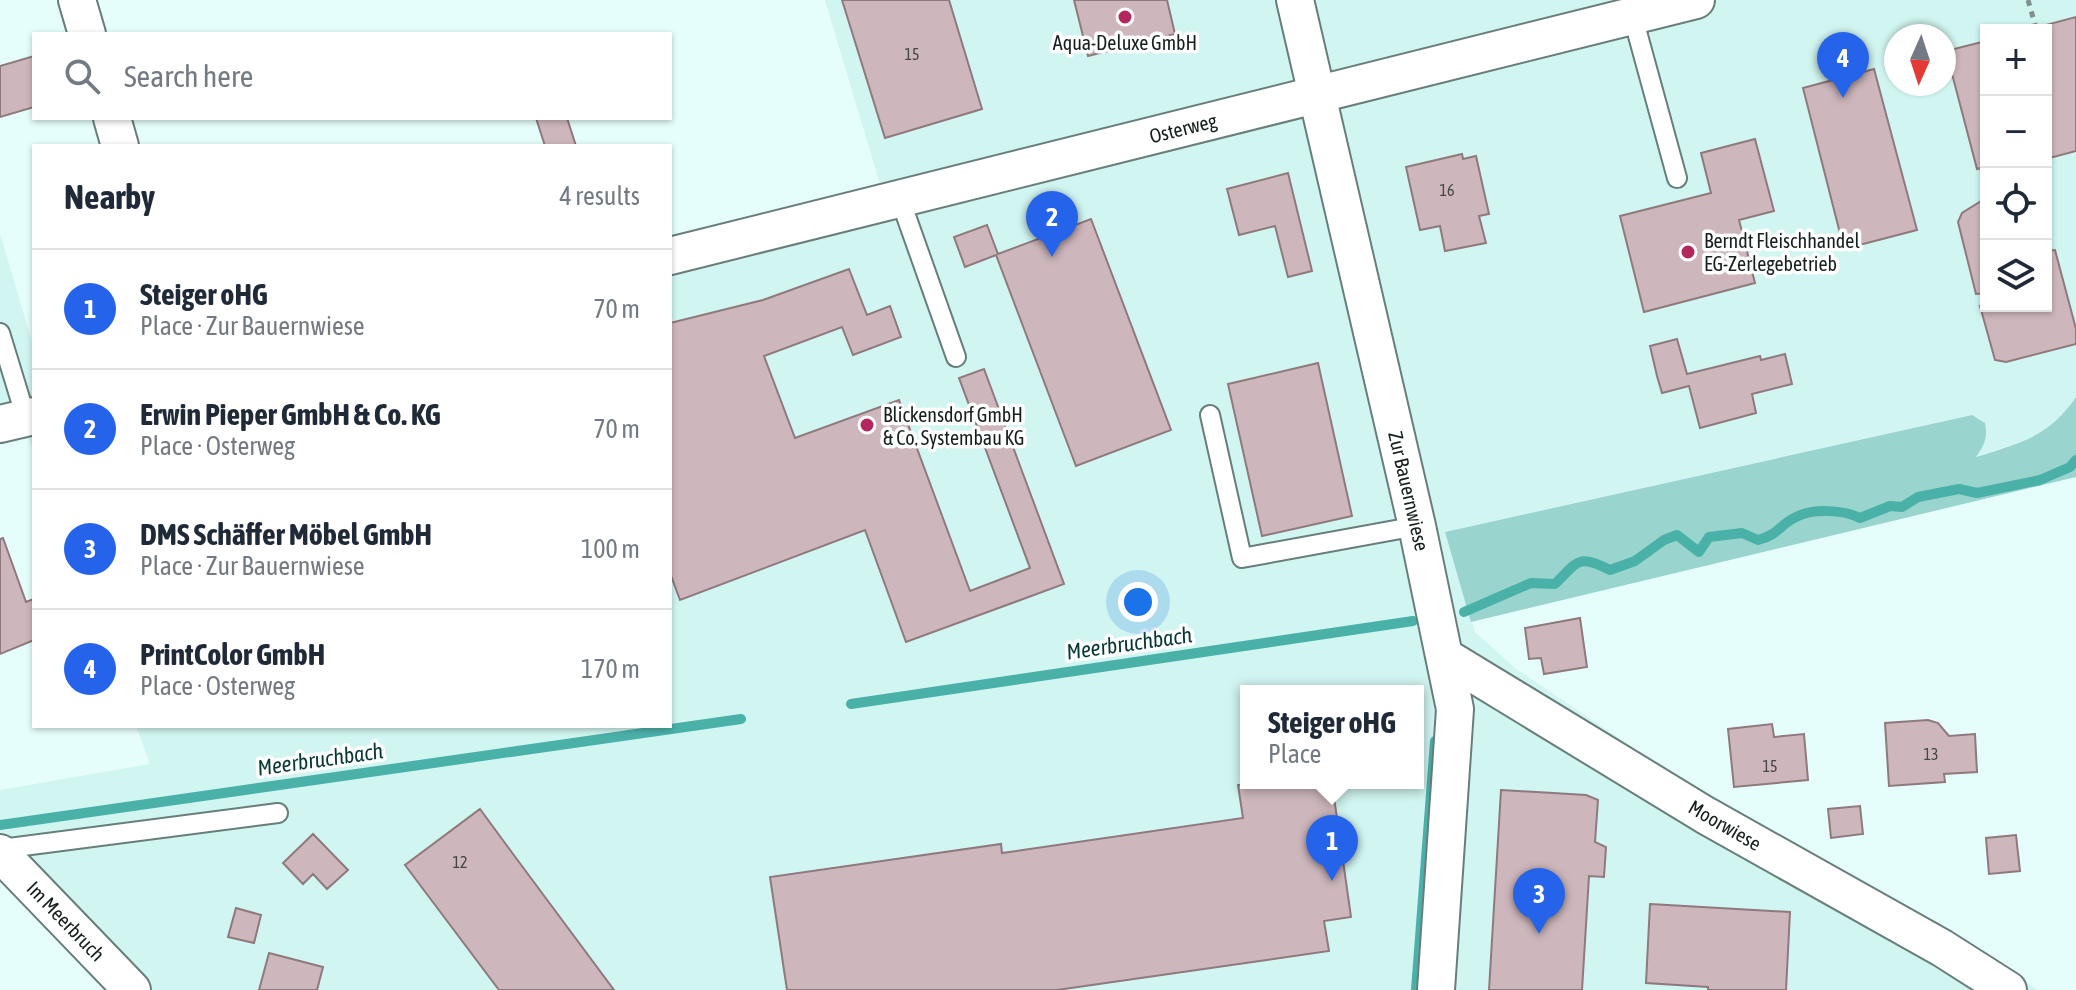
<!DOCTYPE html>
<html lang="en">
<head>
<meta charset="utf-8">
<style>
  :root { --surface:#fff; --page:#f2f2f3; --text:#1f2937; --muted:#747a83; --line:#e0e1e3; --accent:#2563eb }
  body { margin:0; font-family:"Asap Condensed",sans-serif; background:var(--page); color:var(--text) }
  .controls { position:absolute; right:24px; top:24px; display:grid; overflow:hidden; border-radius:0px; box-shadow:0 2px 6px #0004 }
  .controls button { width:72px; height:72px; display:grid; place-items:center; padding:0; border:0; border-bottom:2px solid var(--line); background:var(--surface); color:var(--text); font:40px sans-serif }
  .compass { position:absolute; left:1884px; top:24px; width:72px; height:72px; border-radius:50%; background:var(--surface); box-shadow:0 2px 6px #0004; rotate:183deg }
  .you { position:absolute; left:1138px; top:602px; width:28px; height:28px; margin:-20px; border:6px solid #fff; border-radius:50%; background:#1a73e8; box-shadow:0 0 0 12px #1a73e833 }
  .badge { display:grid; place-items:center; width:52px; height:52px; border-radius:50%; background:var(--accent); color:#fff; font-size:26px; font-weight:700 }
  .pin { position:absolute; translate:-50% -66px; filter:drop-shadow(0 2px 4px #0008) }
  .pin::after { content:''; position:absolute; top:42px; width:28px; height:24px; background:inherit; clip-path:polygon(0 0,100% 0,50% 100%) }
  .popup { position:absolute; left:1240px; top:685px; width:184px; height:104px; box-sizing:border-box; display:grid; place-content:center; border-radius:0px; background:var(--surface); filter:drop-shadow(0 2px 6px #0005); font-size:26px; white-space:nowrap; color:var(--muted) }
  .popup b { font-size:30px; color:var(--text) }
  .popup::after { content:''; position:absolute; left:50%; top:100%; margin-left:-16px; border:16px solid transparent; border-top-color:var(--surface) }
  .list { margin:0; padding:0; list-style:none }
  h2 { display:flex; justify-content:space-between; align-items:center; height:104px; margin:0; padding:0 32px; font-size:34px }
  h2 small { font-size:26px; font-weight:400; color:var(--muted) }
  .list li { display:grid; grid-template-columns:52px 1fr auto; gap:24px; align-items:center; box-sizing:border-box; height:120px; padding:0 32px; border-top:2px solid var(--line) }
  .list b { display:block; font-size:30px; white-space:nowrap }
  .list p { margin:0; font-size:26px; white-space:nowrap; color:var(--muted) }
  .list em { font-size:26px; font-style:normal; color:var(--muted) }
  .icon { flex:none; width:44px; height:44px; fill:none; stroke:currentColor; stroke-width:2; stroke-linecap:round; stroke-linejoin:round }
  .map { position:relative; flex:none; width:2076px; height:990px; overflow:hidden }
  .search { position:absolute; background:var(--surface); box-shadow:0 2px 6px #0004; left:32px; top:32px; width:640px; height:88px; display:flex; align-items:center; gap:20px; box-sizing:border-box; padding:0 28px; border-radius:0px; color:var(--muted); font-size:30px }
  .panel { position:absolute; background:var(--surface); box-shadow:0 2px 6px #0004; left:32px; top:144px; width:640px; height:584px; border-radius:0px }
  .map>svg:first-child { display:block }
  .built { fill:#d1f5f1; fill-rule:evenodd }
  .green { fill:#9ad4ce }
  .lines { fill:none; stroke-linecap:round; stroke-linejoin:round }
  .stream { stroke:#4ab1a9; stroke-width:10 }
  .building { fill:#ceb7bc; stroke:#8e797d; stroke-width:2 }
  .lane-casing { stroke:#677e7b; stroke-width:22 }
  .street-casing { stroke:#677e7b; stroke-width:40 }
  .path { stroke:#7f908e; stroke-width:5; stroke-dasharray:6 6; stroke-linecap:butt }
  .lane { stroke:#fff; stroke-width:18 }
  .street { stroke:#fff; stroke-width:36 }
  .poi-dot { fill:#b3265e; stroke:#fff; stroke-width:3 }
  .labels { text-anchor:middle; dominant-baseline:central; stroke-width:7; stroke-linejoin:round; paint-order:stroke }
  .number-label { font-size:16px; fill:#434546 }
  .poi-label { font-size:20px; fill:#151f1e; stroke:#fff; text-anchor:start }
  .street-label { font-size:20px; fill:#151f1e; stroke:#fff }
  .water-label { font-size:22px; font-style:italic; fill:#063835; stroke:#fff }
</style>
</head>
<body>
<div class="map">
<svg width="2076" height="990" viewBox="0 0 2076 990">
  <rect width="100%" height="100%" fill="#e5fefb"/>
  <path class="built" d="M 825,0 L 2076,0 L 2076,397 L 2064,416 L 2037,437 L 1953,464 L 1971,415 L 1445,532 L 1475,632 L 1515,668 L 1713,802 L 1949,935 L 2038,990 L 114,990 L 0,871 L 0,790 L 150,764 L 136,726 L 670,726 L 670,241 L 880,184 ZM 1986,30 L 2046,30 L 2046,306 L 1986,306 ZM 1896,36 L 1944,36 L 1944,84 L 1896,84 ZM 1246,691 L 1418,691 L 1418,783 L 1246,783 Z
    M 0,233 L 34,349 L 34,453 L 16,405 L 0,409 Z"/>
  <path class="green" d="M 2076,397 L 2076,477 L 1471,622 L 1445,532 L 1972,415 L 1985,423 C 1988,439 1984,445 1976,457 C 2020,443 2049,437 2076,397 Z"/>
  <g class="lines">
    <path class="stream" d="M 1464,612 L 1531,583 L 1555,584 C 1578,562 1577,553 1610,570 L 1635,561 L 1664,540 L 1677,535 L 1699,552 L 1709,537 L 1742,533 L 1758,540 C 1780,534 1779,525 1796,517 C 1813,508 1844,510 1860,518 L 1890,506 L 1902,507 L 1918,497 L 1959,489 L 1977,493 L 2040,480 L 2070,467 L 2076,460
      M 851,704 L 1413,621
      M 0,825 L 741,719
      M 1416,990 L 1435,741"/>
  </g>
  <path class="building" d="M 842,0 L 949,0 L 982,109 L 885,138 Z
    M 1074,0 L 1167,0 L 1175,34 L 1088,56 Z
    M 2076,17 L 2076,151 L 2046,159 L 2046,25 Z
    M 1986,41 L 1986,167 L 1977,169 L 1946,51 Z
    M 34,56 L 34,107 L 0,117 L 0,66 Z
    M 1874,69 L 1917,230 L 1844,249 L 1803,88 Z
    M 536,118 L 567,118 L 576,146 L 545,146 Z
    M 1755,139 L 1774,211 L 1739,220 L 1755,283 L 1644,312 L 1620,216 L 1711,193 L 1701,153 Z
    M 1462,154 L 1463,159 L 1476,156 L 1489,214 L 1479,216 L 1486,243 L 1445,251 L 1440,226 L 1420,230 L 1406,167 Z
    M 1288,173 L 1312,271 L 1288,277 L 1275,226 L 1239,235 L 1227,189 Z
    M 1986,198 L 1986,293 L 1976,294 L 1958,222 L 1962,213 Z
    M 1091,219 L 1171,430 L 1076,466 L 996,255 L 965,267 L 954,237 L 987,225 L 998,254 Z
    M 2055,250 L 2076,329 L 2076,344 L 2006,362 L 1995,360 L 1980,306 L 2046,306 L 2046,251 Z
    M 849,269 L 867,315 L 890,306 L 901,337 L 853,355 L 842,327 L 764,356 L 795,438 L 899,400 L 970,591 L 1030,568 L 959,378 L 984,369 L 1064,584 L 906,642 L 865,530 L 680,600 L 670,573 L 670,323 L 763,300 Z
    M 1677,339 L 1687,374 L 1760,356 L 1761,360 L 1785,354 L 1792,384 L 1752,394 L 1756,413 L 1700,428 L 1689,386 L 1662,393 L 1657,376 L 1650,346 Z
    M 1318,363 L 1352,516 L 1262,536 L 1228,384 Z
    M 3,538 L 26,602 L 34,599 L 34,640 L 0,654 L 0,539 Z
    M 1580,618 L 1587,667 L 1544,674 L 1541,658 L 1529,659 L 1525,628 Z
    M 1928,720 L 1938,723 L 1949,736 L 1975,734 L 1977,772 L 1944,774 L 1945,782 L 1889,786 L 1885,723 Z
    M 1772,724 L 1774,737 L 1804,734 L 1808,780 L 1734,787 L 1728,729 Z
    M 1252,783 L 1332,783 L 1351,917 L 1324,921 L 1329,951 L 1057,990 L 787,990 L 770,877 L 1001,844 L 1002,853 L 1243,818 L 1238,785 Z
    M 1501,790 L 1586,795 L 1598,800 L 1595,842 L 1606,847 L 1604,877 L 1589,876 L 1582,990 L 1489,990 Z
    M 1860,806 L 1863,834 L 1831,838 L 1828,809 Z
    M 480,809 L 516,858 L 614,990 L 499,990 L 405,865 Z
    M 313,834 L 348,870 L 327,889 L 313,874 L 303,884 L 283,863 Z
    M 2016,835 L 2020,871 L 1989,874 L 1986,838 Z
    M 1650,904 L 1790,912 L 1786,990 L 1708,990 L 1708,987 L 1646,983 Z
    M 236,908 L 261,915 L 254,943 L 228,937 Z
    M 269,953 L 323,967 L 317,990 L 259,990 Z"/>
  <g class="lines">
    <g class="lane-casing">
      <path id="lane" d="M 1631,10 L 1677,178
        M 900,199 L 956,357
        M 0,333 L 26,418
        M 1210,415 L 1242,558 L 1417,526
        M 0,849 L 278,813"/>
    </g>
    <g class="street-casing">
      <path id="street" d="M 77,0 L 87,34
        M 1295,0 L 1417,526 L 1455,709 L 1436,990
        M 112,118 L 120,146
        M 670,256 L 1696,0
        M 0,424 L 34,416
        M 1444,656 L 1705,815 L 1942,948 L 2008,990
        M 0,853 L 132,990"/>
    </g>
    <path class="path" d="M 2028,0 L 2036,28"/>
    <use href="#lane" class="lane"/>
    <use href="#street" class="street"/>
  </g>
  <g class="poi-dot">
    <circle cx="1125" cy="17" r="8"/>
    <circle cx="1688" cy="252" r="8"/>
    <circle cx="867" cy="425" r="8"/>
  </g>
  <g class="labels">
    <g class="number-label">
      <text x="912" y="54">15</text>
      <text x="1447" y="190">16</text>
      <text x="1931" y="754">13</text>
      <text x="1770" y="766">15</text>
      <text x="460" y="862">12</text>
    </g>
    <g class="poi-label">
      <text x="1125" y="42" text-anchor="middle">Aqua-Deluxe GmbH</text>
      <text x="1704" y="240">Berndt Fleischhandel<tspan x="1704" dy="23">EG-Zerlegebetrieb</tspan></text>
      <text x="883" y="414">Blickensdorf GmbH<tspan x="883" dy="23">&amp; Co. Systembau KG</tspan></text>
    </g>
    <g class="street-label">
      <text transform="translate(1183 128) rotate(-14)">Osterweg</text>
      <text transform="translate(1409 491) rotate(77)">Zur Bauernwiese</text>
      <text transform="translate(1725 825) rotate(30)">Moorwiese</text>
      <text transform="translate(66 921) rotate(46)">Im Meerbruch</text>
    </g>
    <g class="water-label">
      <text transform="translate(1129 643) rotate(-8)">Meerbruchbach</text>
      <text transform="translate(320 759) rotate(-8)">Meerbruchbach</text>
    </g>
  </g>
</svg>
<div class="controls">
<button>+</button>
<button>−</button>
<button><svg class="icon" aria-label="locate" viewBox="0 0 24 24"><circle cx="12" cy="12" r="6"/><path d="M12 2v4M12 18v4M2 12h4M18 12h4"/></svg></button>
<button><svg class="icon" aria-label="layers" viewBox="0 0 24 24"><path d="M12 4l9 5-9 5-9-5zM3 14l9 5 9-5"/></svg></button>
</div>
<svg class="compass" viewBox="-18 -18 36 36"><path d="M0-13l5 13h-10z" fill="#e53935"/><path d="M0 13l5-13h-10z" fill="#747a83"/></svg>
<div class="you"></div>
<div class="pin badge" style="left:1332px;top:881px">1</div>
<div class="popup"><b>Steiger oHG</b>Place</div>
<div class="pin badge" style="left:1052px;top:257px">2</div>
<div class="pin badge" style="left:1539px;top:934px">3</div>
<div class="pin badge" style="left:1843px;top:98px">4</div>
<div class="search"><svg class="icon" aria-label="search" viewBox="0 0 24 24"><circle cx="10" cy="10" r="6"/><path d="M15 15l6 6"/></svg>Search here</div>
<section class="panel">
<h2>Nearby<small>4 results</small></h2>
<ul class="list">
<li><span class="badge">1</span><div><b>Steiger oHG</b><p>Place · Zur Bauernwiese</p></div><em>70 m</em></li>
<li><span class="badge">2</span><div><b>Erwin Pieper GmbH &amp; Co. KG</b><p>Place · Osterweg</p></div><em>70 m</em></li>
<li><span class="badge">3</span><div><b>DMS Schäffer Möbel GmbH</b><p>Place · Zur Bauernwiese</p></div><em>100 m</em></li>
<li><span class="badge">4</span><div><b>PrintColor GmbH</b><p>Place · Osterweg</p></div><em>170 m</em></li>
</ul>
</section>
</div>
</body>
</html>
